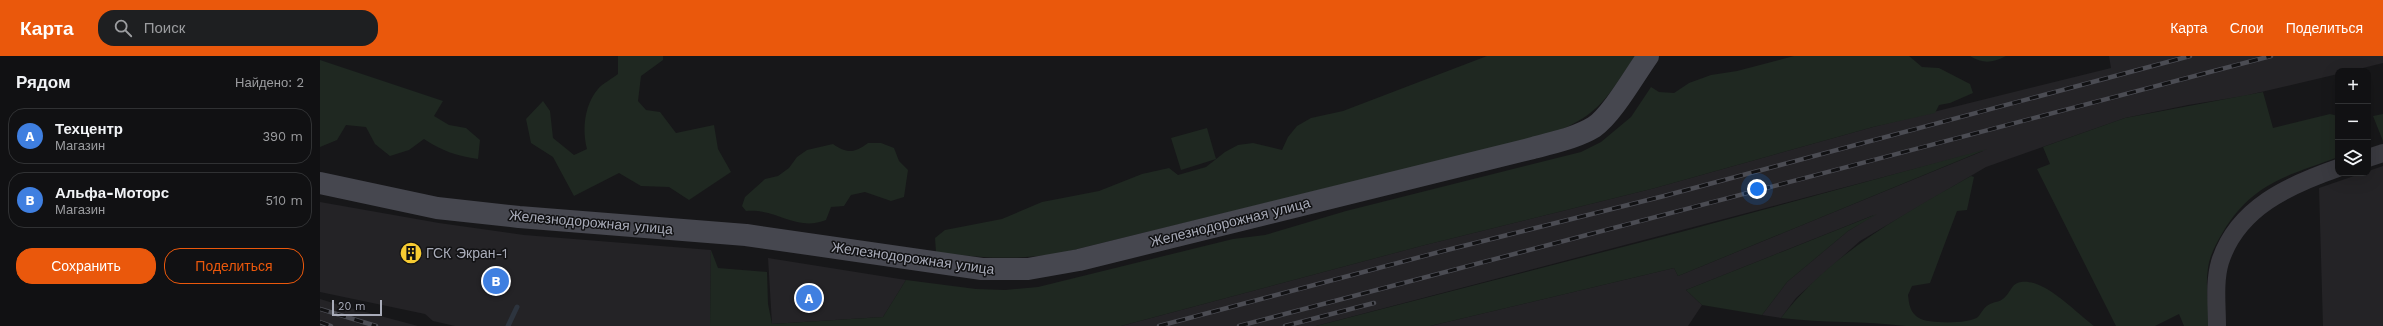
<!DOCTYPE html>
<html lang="ru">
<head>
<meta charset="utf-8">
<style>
  :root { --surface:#111113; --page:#1e1f21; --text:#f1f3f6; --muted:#9c9da0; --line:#303133; --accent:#ea580c }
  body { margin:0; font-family:"Work Sans",sans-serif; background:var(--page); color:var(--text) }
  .controls { position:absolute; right:12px; top:12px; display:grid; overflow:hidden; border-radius:8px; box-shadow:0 4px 16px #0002 }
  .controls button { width:36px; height:36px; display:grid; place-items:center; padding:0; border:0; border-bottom:1px solid var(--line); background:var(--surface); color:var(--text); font:20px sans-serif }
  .scale { position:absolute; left:12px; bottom:10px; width:50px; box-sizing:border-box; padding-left:4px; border:2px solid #a9acb9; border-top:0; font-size:11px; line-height:14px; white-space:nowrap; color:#a9acb9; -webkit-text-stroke:3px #121214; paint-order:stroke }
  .you { position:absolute; left:1437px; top:133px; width:14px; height:14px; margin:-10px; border:3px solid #fff; border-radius:50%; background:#1a73e8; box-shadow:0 0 0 6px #1a73e833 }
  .badge { display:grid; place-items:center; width:26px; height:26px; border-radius:50%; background:var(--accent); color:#fff; font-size:13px; font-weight:700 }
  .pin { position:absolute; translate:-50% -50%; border:2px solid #fff; box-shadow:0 1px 4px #0006 }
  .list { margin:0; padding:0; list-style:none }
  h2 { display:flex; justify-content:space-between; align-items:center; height:52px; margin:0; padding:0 16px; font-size:17px }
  h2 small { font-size:13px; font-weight:400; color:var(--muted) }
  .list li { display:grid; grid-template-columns:26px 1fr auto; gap:12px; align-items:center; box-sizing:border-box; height:56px; margin:0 8px 8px; padding:0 8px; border:1px solid var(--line); border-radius:16px }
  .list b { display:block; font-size:15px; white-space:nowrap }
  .list p { margin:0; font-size:13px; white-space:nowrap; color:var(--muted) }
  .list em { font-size:13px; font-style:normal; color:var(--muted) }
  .actions { display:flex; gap:8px; padding:12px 16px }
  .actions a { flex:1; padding:9px 0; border:1px solid var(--accent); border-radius:16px; text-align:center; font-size:14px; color:var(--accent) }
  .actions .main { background:var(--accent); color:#fff }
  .icon { flex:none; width:22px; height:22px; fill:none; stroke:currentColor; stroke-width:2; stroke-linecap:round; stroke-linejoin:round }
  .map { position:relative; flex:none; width:2063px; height:270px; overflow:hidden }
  header { display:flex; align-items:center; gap:24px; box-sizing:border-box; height:56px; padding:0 20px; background:var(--accent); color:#fff }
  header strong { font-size:19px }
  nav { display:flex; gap:22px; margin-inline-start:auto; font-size:14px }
  .search { width:280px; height:36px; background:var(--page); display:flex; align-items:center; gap:10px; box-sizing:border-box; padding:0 14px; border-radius:16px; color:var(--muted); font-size:15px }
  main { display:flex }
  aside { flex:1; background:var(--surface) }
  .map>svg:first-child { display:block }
  .built { fill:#242326 }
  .green { fill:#1f2821 }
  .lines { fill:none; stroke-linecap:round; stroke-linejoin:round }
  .stream { stroke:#2d343e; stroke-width:5 }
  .street { stroke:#3a3a40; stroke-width:18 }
  .secondary { stroke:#46474f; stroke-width:22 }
  .rail-casing { stroke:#4b4c53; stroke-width:4.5 }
  .rail { stroke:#121214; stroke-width:3; stroke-dasharray:9; stroke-linecap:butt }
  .labels { text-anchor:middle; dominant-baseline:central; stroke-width:3; stroke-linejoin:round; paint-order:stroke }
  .street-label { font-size:14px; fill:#a9acb9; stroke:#121214 }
  .poi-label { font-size:14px; fill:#a9acb9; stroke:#121214; text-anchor:start }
</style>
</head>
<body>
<header>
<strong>Карта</strong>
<div class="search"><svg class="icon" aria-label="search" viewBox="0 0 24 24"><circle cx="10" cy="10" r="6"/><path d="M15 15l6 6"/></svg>Поиск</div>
<nav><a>Карта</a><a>Слои</a><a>Поделиться</a></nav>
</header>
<main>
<aside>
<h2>Рядом<small>Найдено: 2</small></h2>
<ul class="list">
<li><span class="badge" style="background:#3f7fe0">A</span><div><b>Техцентр</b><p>Магазин</p></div><em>390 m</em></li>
<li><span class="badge" style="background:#3f7fe0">B</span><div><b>Альфа-Моторс</b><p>Магазин</p></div><em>510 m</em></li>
</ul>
<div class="actions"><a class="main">Сохранить</a><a>Поделиться</a></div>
</aside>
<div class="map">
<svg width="2063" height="270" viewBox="0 0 2063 270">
  <rect width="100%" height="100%" fill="#171719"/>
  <path class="built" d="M 1789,0 L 2063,0 L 2063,7 L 2031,15 L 2018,15 L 2018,18 L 1924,40 L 1868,49 L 1805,62 L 1666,111 L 1540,185 L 1476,242 L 1461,262 L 1442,259 L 1467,226 L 1528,175 L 1554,159 L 1366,234 L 1382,249 L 1368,270 L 1110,270 L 1354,212 L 1358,220 L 1663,95 L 996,270 L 801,270 L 1101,190 L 1335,132 L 1553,71 L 1791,12 Z
    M 2063,110 L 2063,270 L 2003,270 L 1999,132 Z
    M 0,146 L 119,167 L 204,179 L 391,194 L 390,270 L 135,270 L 113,265 L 105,258 L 0,236 Z
    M 448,202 L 586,224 L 563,261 L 452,268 Z
    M 0,243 L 23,250 L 98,270 L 0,270 Z"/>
  <path class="green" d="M 298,0 L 343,0 L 343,4 L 321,20 L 318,45 L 326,54 L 340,56 L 356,77 L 394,69 L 398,93 L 411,116 L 369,144 L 349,131 L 321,130 L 299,117 L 254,140 L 233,101 L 211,87 L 206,63 L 223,45 L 230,55 L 233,82 L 254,99 L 267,93 C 262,75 264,49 278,33 C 283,27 292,23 298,18 Z
    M 1167,0 L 1315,0 C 1287,41 1281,58 1233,77 L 737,198 C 694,204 659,202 616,196 L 615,182 L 625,174 L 682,163 L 722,146 L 779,135 L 822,118 L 849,112 L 858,119 L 886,111 L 905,96 L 918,89 L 933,87 L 962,94 L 968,81 L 977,70 L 991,62 L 1023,55 Z
    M 1474,0 L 1589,0 L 1602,11 L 1619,12 L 1650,28 L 1653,37 L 1630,47 L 1619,49 L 1615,57 L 1553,71 L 1335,132 L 1101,190 L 801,270 L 390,270 L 391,194 L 398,212 L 447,216 L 448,248 L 452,268 L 563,261 L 586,224 L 656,233 L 685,234 L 718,231 L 913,183 L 945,179 L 1026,155 L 1261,96 L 1281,86 L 1311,61 L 1331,31 L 1339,36 L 1354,37 L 1369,27 L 1391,19 L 1417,15 Z
    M 1650,0 L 1686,0 C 1672,7 1663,8 1650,0 Z
    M 0,4 L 123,45 L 114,60 L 129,69 L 146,72 L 160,84 L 158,103 C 137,100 122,95 104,83 L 89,94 L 70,100 L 55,88 L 46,71 L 26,69 L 17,84 L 0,91 Z
    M 1943,36 L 1953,72 L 2010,58 L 2018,60 L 2018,101 C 1968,120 1933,126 1903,176 C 1896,188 1890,198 1888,212 C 1885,231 1889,251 1890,270 L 1864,270 L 1859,258 L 1835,270 L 1796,270 L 1717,113 L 1730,108 L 1723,91 L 1805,62 Z
    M 2063,58 L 2063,85 L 2053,60 Z
    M 887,72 L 896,103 L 861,114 L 851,82 Z
    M 548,87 L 561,87 L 574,92 L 579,105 L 588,114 L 584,141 L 571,145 L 545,136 L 531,139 L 524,150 L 511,151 L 506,164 C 476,176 457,152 426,155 L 422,150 L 425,141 L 445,123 L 458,120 L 469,112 L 477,101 L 487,94 L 513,88 C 527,98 535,97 548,87 Z
    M 1667,93 L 1358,220 L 1354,212 L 1110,270 L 996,270 L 1361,176 Z
    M 1651,120 L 1654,121 L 1647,154 L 1637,155 L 1610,227 L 1592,230 L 1588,239 C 1589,248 1590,257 1599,262 C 1608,268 1650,268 1658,261 C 1662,256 1664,251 1670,248 C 1677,245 1681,246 1686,240 C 1691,235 1692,227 1701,226 C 1724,222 1755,256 1774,270 L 1586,270 C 1545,265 1503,267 1461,262 C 1511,197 1581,160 1651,120 Z
    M 1557,158 L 1528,175 L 1467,226 L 1442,259 L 1382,249 L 1366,234 Z"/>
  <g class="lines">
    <path class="stream" d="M 188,270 L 197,251"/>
    <path class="street" d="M 2048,102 L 2063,97
      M 1897,270 C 1897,249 1894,226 1900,206 C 1917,152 1969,129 2018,112"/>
    <path class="secondary" d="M 0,127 L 117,152 L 199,161 L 426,179 L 662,213 L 708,213 L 759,204 L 1213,92 C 1234,86 1256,82 1274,71 C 1292,59 1315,18 1328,0"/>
    <g class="rail-casing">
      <path id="rail" d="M 0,253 L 56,270
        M 0,266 L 11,270
        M 839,270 L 1123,195 L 1344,140 L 1870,0
        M 919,270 L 1951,0
        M 965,270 L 1054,247"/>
    </g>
    <use href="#rail" class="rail"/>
  </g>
  <defs>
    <g id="building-disc" transform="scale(1.15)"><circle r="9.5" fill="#f7cb32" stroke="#121214"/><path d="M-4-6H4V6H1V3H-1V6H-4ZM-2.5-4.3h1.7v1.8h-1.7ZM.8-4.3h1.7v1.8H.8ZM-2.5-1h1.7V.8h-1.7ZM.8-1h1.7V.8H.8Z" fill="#111"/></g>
  </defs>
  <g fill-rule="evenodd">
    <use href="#building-disc" x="91" y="197"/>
  </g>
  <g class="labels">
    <g class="street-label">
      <text transform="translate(271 166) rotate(5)">Железнодорожная улица</text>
      <text transform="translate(910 166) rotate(-14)">Железнодорожная улица</text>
      <text transform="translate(593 202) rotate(8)">Железнодорожная улица</text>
    </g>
    <g class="poi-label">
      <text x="106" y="197">ГСК Экран-1</text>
    </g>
  </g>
</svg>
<div class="controls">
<button>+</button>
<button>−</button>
<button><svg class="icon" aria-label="layers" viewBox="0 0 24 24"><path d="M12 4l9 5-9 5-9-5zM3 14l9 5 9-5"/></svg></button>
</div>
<div class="scale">20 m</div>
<div class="you"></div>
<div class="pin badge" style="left:489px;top:242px;background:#3f7fe0">A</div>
<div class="pin badge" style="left:176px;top:225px;background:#3f7fe0">B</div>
</div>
</main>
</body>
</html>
